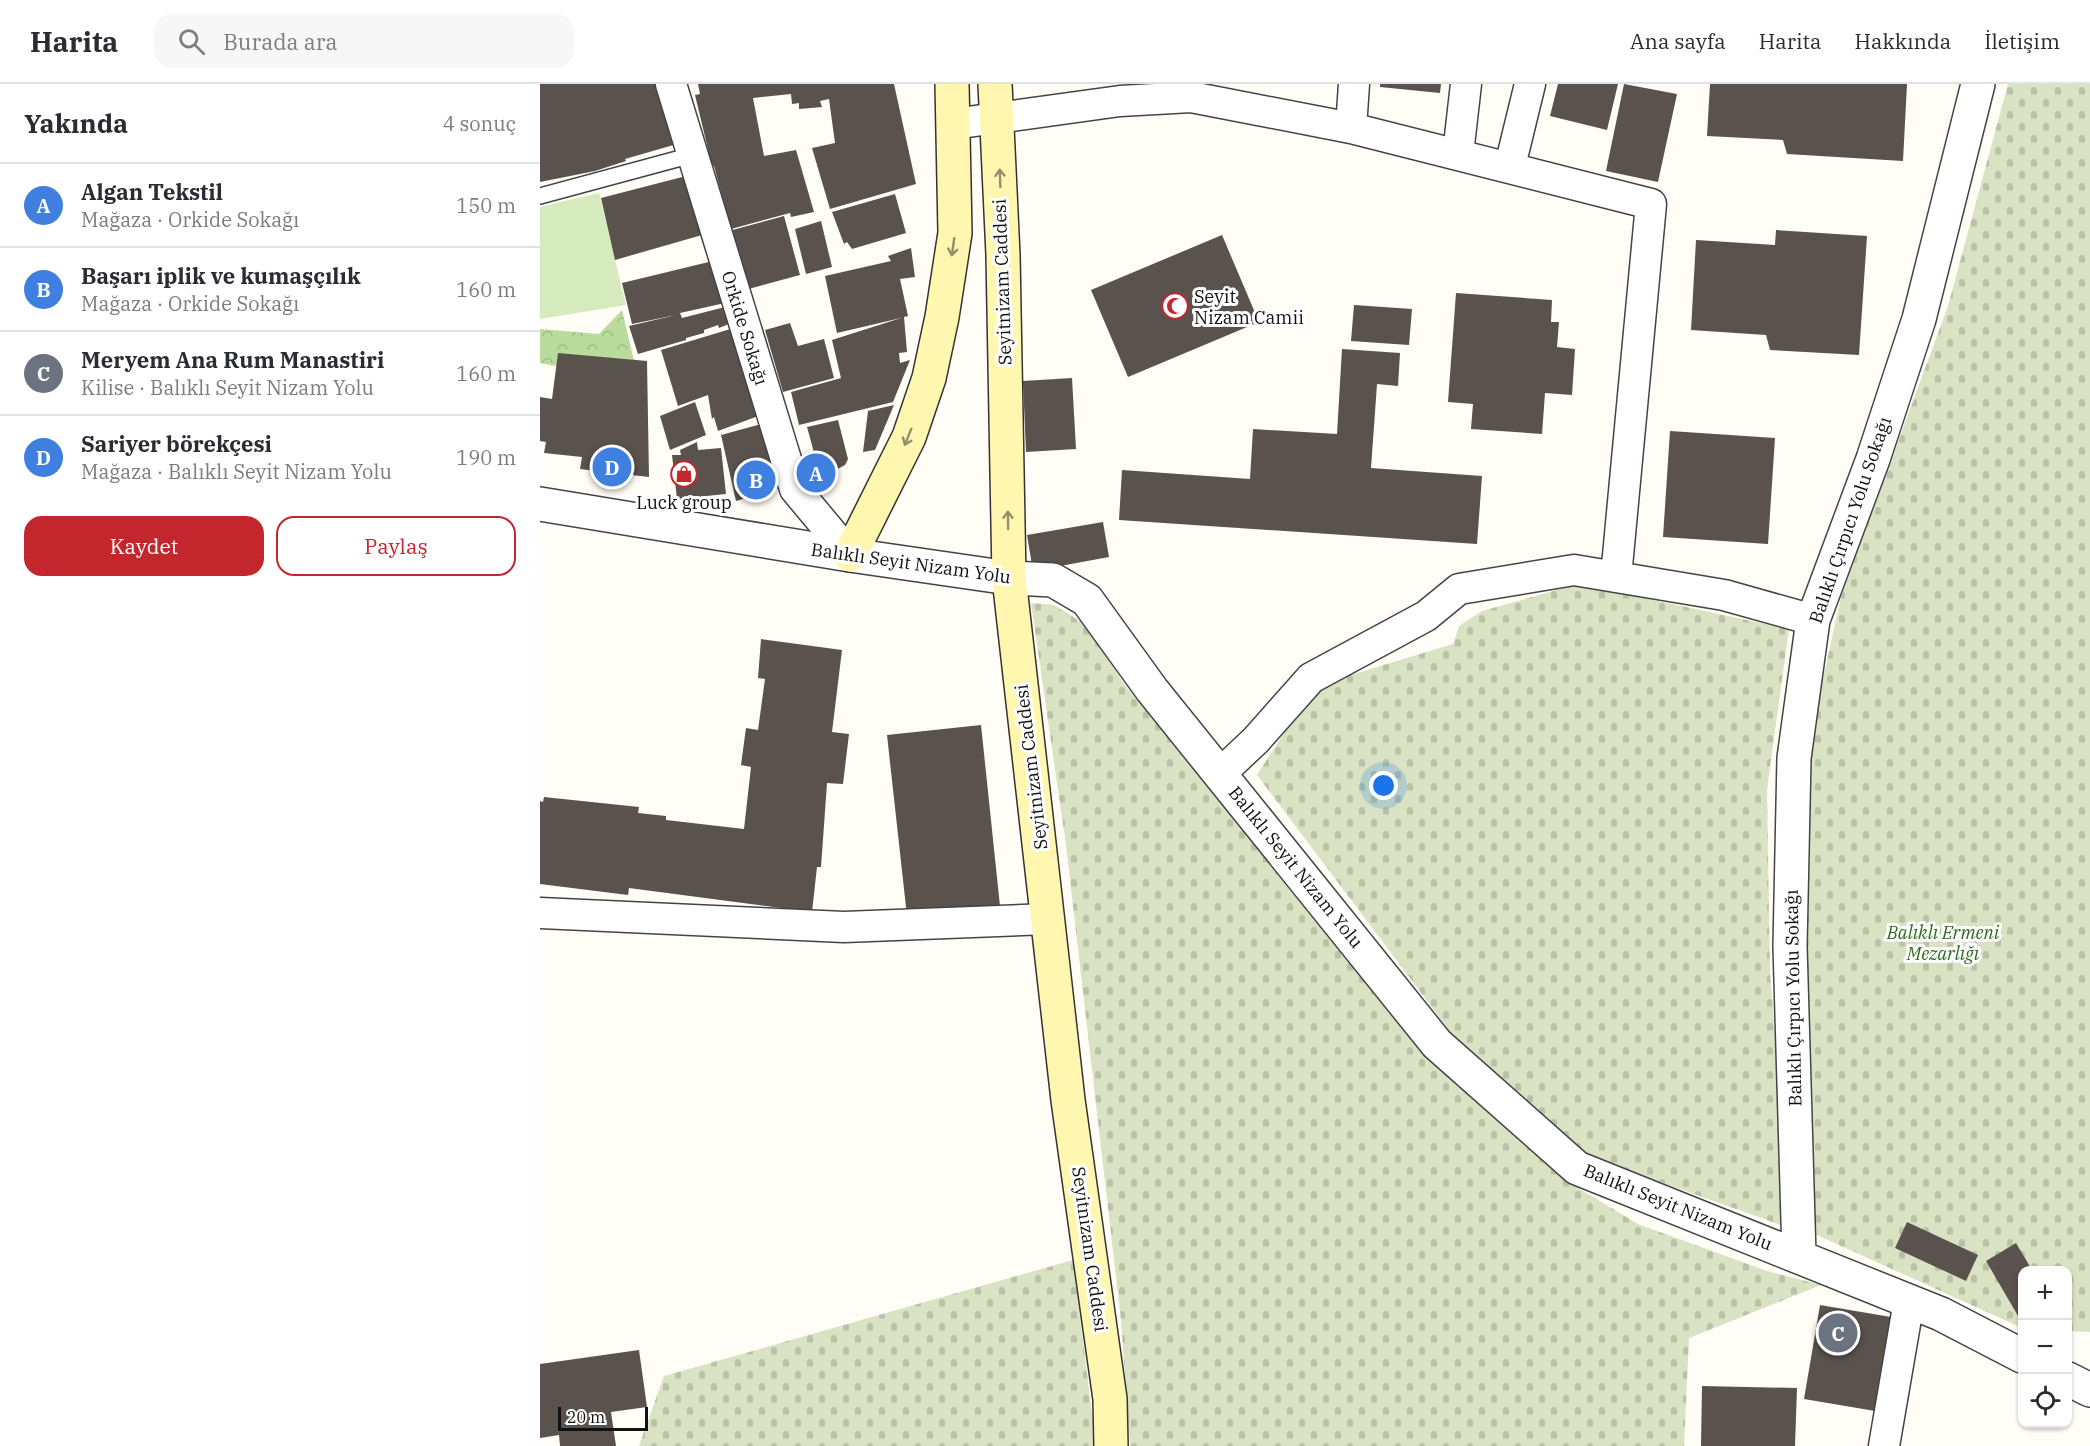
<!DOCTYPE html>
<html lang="tr">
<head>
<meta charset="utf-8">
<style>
  :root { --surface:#fff; --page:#f7f7f7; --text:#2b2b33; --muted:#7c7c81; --line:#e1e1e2; --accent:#c4262e }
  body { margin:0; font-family:"IBM Plex Serif",serif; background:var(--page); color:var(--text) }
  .controls { position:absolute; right:18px; bottom:18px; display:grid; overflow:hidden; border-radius:12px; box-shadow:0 2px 4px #0004 }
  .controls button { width:54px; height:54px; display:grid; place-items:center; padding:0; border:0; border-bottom:2px solid var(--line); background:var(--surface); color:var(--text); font:30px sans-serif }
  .scale { position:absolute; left:18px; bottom:15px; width:90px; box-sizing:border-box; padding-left:6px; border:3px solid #111; border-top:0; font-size:16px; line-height:21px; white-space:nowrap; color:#111; -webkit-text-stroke:4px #fff; paint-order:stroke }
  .you { position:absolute; left:844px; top:702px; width:21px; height:21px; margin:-15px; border:4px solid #fff; border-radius:50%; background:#1a73e8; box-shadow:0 0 0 9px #1a73e833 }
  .badge { display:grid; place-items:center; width:39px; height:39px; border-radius:50%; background:var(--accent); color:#fff; font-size:20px; font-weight:700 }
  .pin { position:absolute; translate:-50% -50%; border:3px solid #fff; box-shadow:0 2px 6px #0006 }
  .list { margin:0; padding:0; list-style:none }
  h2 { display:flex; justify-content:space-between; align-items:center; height:78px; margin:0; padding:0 24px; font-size:26px }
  h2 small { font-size:20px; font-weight:400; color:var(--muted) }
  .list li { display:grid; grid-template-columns:39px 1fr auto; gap:18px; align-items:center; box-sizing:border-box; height:84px; padding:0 24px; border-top:2px solid var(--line) }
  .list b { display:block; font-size:22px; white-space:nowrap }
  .list p { margin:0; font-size:20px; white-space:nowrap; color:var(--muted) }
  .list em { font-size:20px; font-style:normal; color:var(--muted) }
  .actions { display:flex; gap:12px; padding:18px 24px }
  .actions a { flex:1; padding:14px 0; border:2px solid var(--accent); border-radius:18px; text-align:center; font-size:21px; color:var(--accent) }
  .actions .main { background:var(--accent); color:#fff }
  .icon { flex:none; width:33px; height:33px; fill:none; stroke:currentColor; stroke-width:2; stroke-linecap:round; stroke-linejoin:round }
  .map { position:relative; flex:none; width:1550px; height:1362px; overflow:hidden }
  header { display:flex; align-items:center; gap:36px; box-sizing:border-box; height:84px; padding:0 30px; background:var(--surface); border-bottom:2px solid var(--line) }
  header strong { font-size:28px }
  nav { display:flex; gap:33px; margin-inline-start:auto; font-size:21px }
  .search { width:420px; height:54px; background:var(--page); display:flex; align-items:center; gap:15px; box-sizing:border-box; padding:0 21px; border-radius:18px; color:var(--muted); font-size:22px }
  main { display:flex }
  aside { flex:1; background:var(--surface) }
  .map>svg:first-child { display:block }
  .forest { fill:url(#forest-crowns) }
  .cemetery { fill:url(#cemetery-stones) }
  .park { fill:#d5ebbd }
  .building { fill:#5a524d }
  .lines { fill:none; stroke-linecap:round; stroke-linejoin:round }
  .service-casing { stroke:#444; stroke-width:18 }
  .minor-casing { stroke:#444; stroke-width:33 }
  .tertiary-casing { stroke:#444; stroke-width:36 }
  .secondary-casing { stroke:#333; stroke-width:36 }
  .service { stroke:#fff; stroke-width:15 }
  .minor { stroke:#fff; stroke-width:30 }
  .tertiary { stroke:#fff; stroke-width:33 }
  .secondary { stroke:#fff6b0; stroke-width:33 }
  .oneway { stroke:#948f68 }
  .labels { text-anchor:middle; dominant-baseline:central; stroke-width:6; stroke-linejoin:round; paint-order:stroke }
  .street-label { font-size:18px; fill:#111; stroke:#fff }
  .poi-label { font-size:18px; fill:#111; stroke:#fff; text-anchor:start }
  .park-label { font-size:18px; font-style:italic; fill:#2f6b1f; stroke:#fff }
</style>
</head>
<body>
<header>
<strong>Harita</strong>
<div class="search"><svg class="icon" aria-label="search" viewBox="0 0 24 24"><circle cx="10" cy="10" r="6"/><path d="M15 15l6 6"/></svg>Burada ara</div>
<nav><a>Ana sayfa</a><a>Harita</a><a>Hakkında</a><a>İletişim</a></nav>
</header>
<main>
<aside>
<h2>Yakında<small>4 sonuç</small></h2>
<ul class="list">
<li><span class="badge" style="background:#3f7fe0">A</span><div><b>Algan Tekstil</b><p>Mağaza · Orkide Sokağı</p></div><em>150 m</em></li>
<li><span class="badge" style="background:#3f7fe0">B</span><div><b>Başarı iplik ve kumaşçılık</b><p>Mağaza · Orkide Sokağı</p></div><em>160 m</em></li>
<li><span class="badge" style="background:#6b7280">C</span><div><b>Meryem Ana Rum Manastiri</b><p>Kilise · Balıklı Seyit Nizam Yolu</p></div><em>160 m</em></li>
<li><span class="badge" style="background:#3f7fe0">D</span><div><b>Sariyer börekçesi</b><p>Mağaza · Balıklı Seyit Nizam Yolu</p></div><em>190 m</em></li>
</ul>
<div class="actions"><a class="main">Kaydet</a><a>Paylaş</a></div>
</aside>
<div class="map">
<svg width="1550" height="1362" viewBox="0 0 1550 1362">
  <defs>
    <pattern id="forest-crowns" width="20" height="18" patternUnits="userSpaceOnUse" patternTransform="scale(1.5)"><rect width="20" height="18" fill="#b9dc9c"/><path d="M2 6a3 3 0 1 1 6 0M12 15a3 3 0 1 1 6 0" fill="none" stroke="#9ebc85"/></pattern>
    <pattern id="cemetery-stones" width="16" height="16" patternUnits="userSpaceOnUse" patternTransform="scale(1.5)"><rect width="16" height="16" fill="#d9e3c4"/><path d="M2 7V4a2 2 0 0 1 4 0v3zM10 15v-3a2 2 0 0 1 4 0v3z" fill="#b9c2a7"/></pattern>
  </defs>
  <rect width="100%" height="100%" fill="#fffdf5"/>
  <path class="forest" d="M 82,226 L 96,285 L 59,290 L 0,279 L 0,245 L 59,250 Z"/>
  <path class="cemetery" d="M 1468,0 L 1550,0 L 1550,1248 L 1528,1247 L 1528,1186 L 1482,1186 L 1482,1244 L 1268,1147 L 1255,845 L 1273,640 L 1301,513 L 1408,222 Z
    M 1038,500 L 1249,545 L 1227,705 L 1230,889 L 1243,1047 L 1246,1143 L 1042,1070 L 912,950 L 717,691 L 774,602 L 913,560 L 919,542 L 942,527 Z
    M 491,519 L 514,521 L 545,540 L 584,600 L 894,979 L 1023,1095 L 1098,1140 L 1227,1187 L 1281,1201 L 1149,1254 L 1144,1362 L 590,1362 L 581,1236 L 526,761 Z
    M 533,1176 L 556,1362 L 99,1362 L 124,1292 Z"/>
  <path class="park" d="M 59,109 L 86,221 L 0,235 L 0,123 Z"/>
  <path class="building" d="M 0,0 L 120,0 L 137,60 L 85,75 L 86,77 L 55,87 L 0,98 Z
    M 158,0 L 354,0 L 376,100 L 290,125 L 272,64 L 295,59 L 289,15 L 280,17 L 282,23 L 259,25 L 259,19 L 252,20 L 251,10 L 213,14 L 224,72 L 256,66 L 274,128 L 251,133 L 250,129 L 191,145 L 174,82 L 172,82 L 155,11 L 160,10 Z
    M 840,0 L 901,0 L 900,9 L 840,3 Z
    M 1018,0 L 1078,0 L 1067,46 L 1010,32 Z
    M 1084,0 L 1137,10 L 1118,98 L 1066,87 Z
    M 1170,0 L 1367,0 L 1363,77 L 1247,70 L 1243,56 L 1167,52 Z
    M 150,91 L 169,149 L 75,176 L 61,114 Z
    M 355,110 L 366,149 L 312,165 L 307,158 L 304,160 L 292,128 Z
    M 244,132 L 260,191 L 205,206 L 185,148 Z
    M 281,137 L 292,183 L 266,190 L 255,145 Z
    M 1236,146 L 1327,152 L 1319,271 L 1230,266 L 1226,251 L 1151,246 L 1156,156 L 1235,161 Z
    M 682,151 L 719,238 L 588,293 L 551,206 Z
    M 371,164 L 375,193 L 360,195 L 368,232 L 364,233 L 367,268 L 359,269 L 360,279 L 370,276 L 353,318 L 259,341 L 251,308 L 301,294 L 292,256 L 361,234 L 297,249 L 285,192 L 351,177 L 348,172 Z
    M 177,176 L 185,219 L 140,229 L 142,234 L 193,221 L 196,237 L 179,244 L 178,241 L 164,246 L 164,249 L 146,254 L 146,256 L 98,270 L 89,242 L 136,231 L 92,240 L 82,199 Z
    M 916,209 L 1012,216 L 1011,238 L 1019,238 L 1017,263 L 1035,265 L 1032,311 L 1005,309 L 1002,350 L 931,345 L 933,320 L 908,318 Z
    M 814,221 L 872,225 L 869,261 L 811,257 Z
    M 250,239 L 258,262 L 284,255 L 294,294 L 243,308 L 225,246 Z
    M 197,243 L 221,331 L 178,347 L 174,333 L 172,335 L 168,311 L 138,322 L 121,266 Z
    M 802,265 L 860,269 L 858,302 L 837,300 L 831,384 L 942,392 L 937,460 L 579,436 L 582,386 L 710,395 L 713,345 L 797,350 Z
    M 18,269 L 107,277 L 109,393 L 40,385 L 42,373 L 4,369 L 6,358 L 0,357 L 0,313 L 12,315 Z
    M 532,294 L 536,365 L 486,368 L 483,297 Z
    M 155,318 L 166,351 L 130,366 L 120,332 Z
    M 354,321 L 335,366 L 323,368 L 328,327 Z
    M 298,336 L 308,375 L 305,381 L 281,394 L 267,343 Z
    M 225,339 L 243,403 L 196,417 L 181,351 Z
    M 1130,347 L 1235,354 L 1228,460 L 1123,453 Z
    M 157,358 L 158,366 L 181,364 L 186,410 L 137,415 L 132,371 L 141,371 L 140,366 Z
    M 563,438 L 569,473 L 493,487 L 487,451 Z
    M 221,555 L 302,566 L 292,648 L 309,650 L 303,700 L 287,699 L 281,783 L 277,783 L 272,828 L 89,804 L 88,811 L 0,800 L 0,717 L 3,718 L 4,713 L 99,723 L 98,729 L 126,732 L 126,736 L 204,745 L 211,683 L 201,681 L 206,644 L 218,646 L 225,595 L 218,594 Z
    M 441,641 L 460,822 L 367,832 L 347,651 Z
    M 1367,1138 L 1438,1171 L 1426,1197 L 1355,1164 Z
    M 1476,1159 L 1492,1186 L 1482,1186 L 1481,1237 L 1446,1177 Z
    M 1280,1221 L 1351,1233 L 1335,1327 L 1264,1315 Z
    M 99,1266 L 107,1323 L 71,1328 L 76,1362 L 20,1362 L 19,1351 L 0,1354 L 0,1280 Z
    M 1162,1302 L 1257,1304 L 1255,1362 L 1161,1362 Z"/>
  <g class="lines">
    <g class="service-casing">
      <path id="service" d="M 0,112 L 152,71"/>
    </g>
    <g class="minor-casing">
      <path id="minor" d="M 131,0 L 255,405 L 310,471
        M 413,40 L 580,17 L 651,13 L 811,44 L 1111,120 L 1076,493
        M 811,44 L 814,0
        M 918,70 L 926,0
        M 970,82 L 990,0
        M 681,689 L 716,656 L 771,594 L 886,532 L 919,505 L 1034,486 L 1184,511 L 1273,536
        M 0,829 L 304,843 L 508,835
        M 1344,1362 L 1369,1217"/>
    </g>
    <g class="tertiary-casing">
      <path id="tertiary" d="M 0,420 L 310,471 L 469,494 L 513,496 L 547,516 L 612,606 L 897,960 L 1037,1084 L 1401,1230 L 1482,1272
        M 1259,1171 L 1250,862 L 1254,674 L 1273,536 L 1333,375 L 1379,235 L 1438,0
        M 1528,1295 L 1550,1306"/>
    </g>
    <g class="secondary-casing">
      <path id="secondary" d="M 455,0 L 463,171 L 469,494 L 528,1016 L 570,1315 L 571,1362
        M 310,471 L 369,353 L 389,294 L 402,233 L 415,149 L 412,0"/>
    </g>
    <use href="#service" class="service"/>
    <use href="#minor" class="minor"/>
    <use href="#tertiary" class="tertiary"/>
    <use href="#secondary" class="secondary"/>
  </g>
  <defs><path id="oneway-shaft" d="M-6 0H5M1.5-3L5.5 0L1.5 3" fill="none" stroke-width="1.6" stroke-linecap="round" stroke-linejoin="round" transform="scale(1.5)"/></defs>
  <g class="oneway">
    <use href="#oneway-shaft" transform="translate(460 94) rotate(-92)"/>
    <use href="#oneway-shaft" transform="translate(413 163) rotate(98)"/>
    <use href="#oneway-shaft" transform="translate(368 353) rotate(112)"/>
    <use href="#oneway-shaft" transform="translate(468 436) rotate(-91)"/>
  </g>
  <defs>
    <g id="mosque-ring" transform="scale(1.35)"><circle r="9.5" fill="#fff" stroke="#c4262e" stroke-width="1.5"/><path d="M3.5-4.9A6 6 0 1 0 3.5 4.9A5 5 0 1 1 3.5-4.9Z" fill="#c4262e"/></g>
    <g id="shop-ring" transform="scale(1.35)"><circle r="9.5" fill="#fff" stroke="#c4262e" stroke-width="1.5"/><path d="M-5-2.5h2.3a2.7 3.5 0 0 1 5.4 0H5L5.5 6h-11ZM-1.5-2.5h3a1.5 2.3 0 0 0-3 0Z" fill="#c4262e"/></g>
  </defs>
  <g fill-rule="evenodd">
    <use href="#mosque-ring" x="635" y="222"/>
    <use href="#shop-ring" x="144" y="390"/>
  </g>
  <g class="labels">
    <g class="street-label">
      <text transform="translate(462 198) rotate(-92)">Seyitnizam Caddesi</text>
      <text transform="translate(205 244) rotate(73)">Orkide Sokağı</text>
      <text transform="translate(1310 436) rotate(-71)">Balıklı Çırpıcı Yolu Sokağı</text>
      <text transform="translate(371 479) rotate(8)">Balıklı Seyit Nizam Yolu</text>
      <text transform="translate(491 683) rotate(-97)">Seyitnizam Caddesi</text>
      <text transform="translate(756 783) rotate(51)">Balıklı Seyit Nizam Yolu</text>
      <text transform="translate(1253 914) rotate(-91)">Balıklı Çırpıcı Yolu Sokağı</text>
      <text transform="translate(1138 1123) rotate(22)">Balıklı Seyit Nizam Yolu</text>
      <text transform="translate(550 1165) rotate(82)">Seyitnizam Caddesi</text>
    </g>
    <g class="poi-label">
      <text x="654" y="212">Seyit<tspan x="654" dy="21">Nizam Camii</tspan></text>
      <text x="144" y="418" text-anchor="middle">Luck group</text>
    </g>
    <g class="park-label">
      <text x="1403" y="848">Balıklı Ermeni<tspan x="1403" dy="21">Mezarlığı</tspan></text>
    </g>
  </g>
</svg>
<div class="controls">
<button>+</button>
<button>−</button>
<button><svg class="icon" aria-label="locate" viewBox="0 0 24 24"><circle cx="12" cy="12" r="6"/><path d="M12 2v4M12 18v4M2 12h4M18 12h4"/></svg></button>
</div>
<div class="scale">20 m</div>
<div class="you"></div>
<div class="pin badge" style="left:276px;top:389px;background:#3f7fe0">A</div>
<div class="pin badge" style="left:216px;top:396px;background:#3f7fe0">B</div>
<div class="pin badge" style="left:1298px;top:1249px;background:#6b7280">C</div>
<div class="pin badge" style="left:72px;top:383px;background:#3f7fe0">D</div>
</div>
</main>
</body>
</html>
